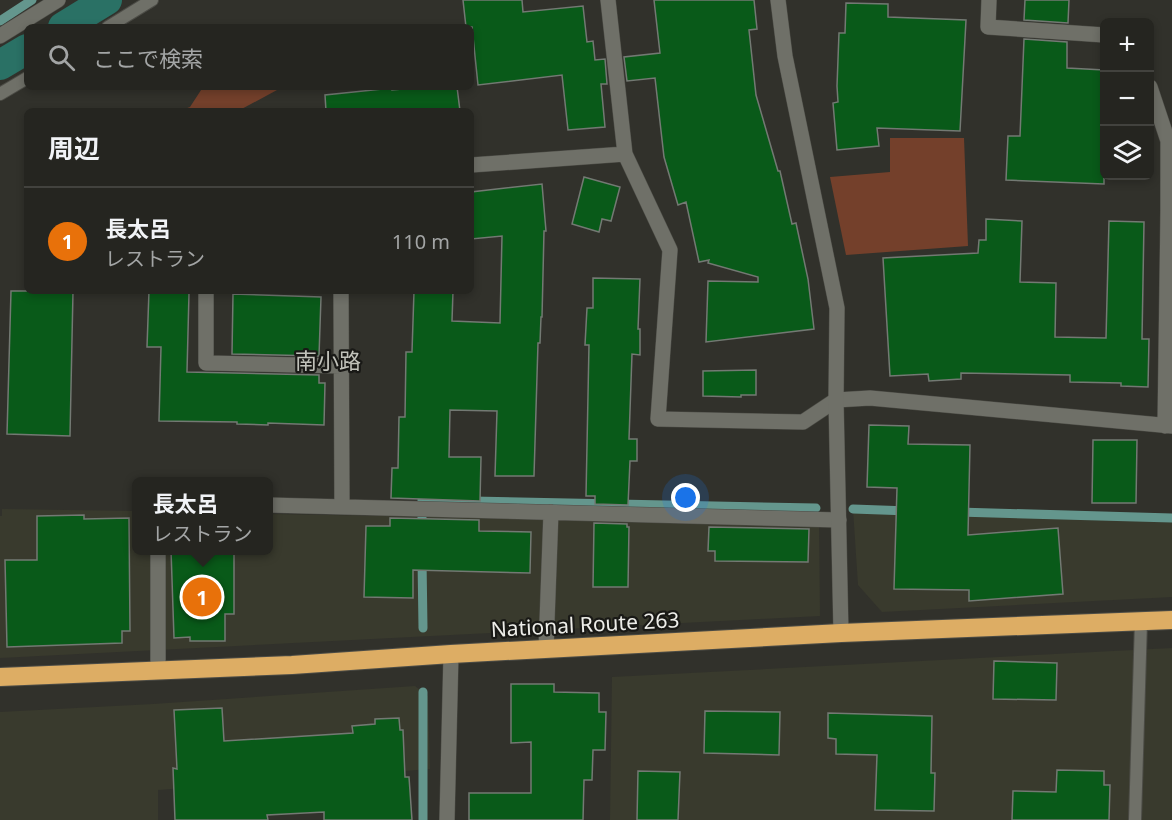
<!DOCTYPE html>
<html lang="ja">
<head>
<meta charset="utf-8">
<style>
  :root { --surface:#252520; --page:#31312d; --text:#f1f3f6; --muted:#a3a5a5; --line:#42423e; --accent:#bca0f2 }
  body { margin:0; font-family:"Noto Sans","Noto Sans JP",sans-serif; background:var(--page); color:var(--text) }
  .controls { position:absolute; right:18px; top:18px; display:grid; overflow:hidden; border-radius:9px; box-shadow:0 3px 9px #0003 }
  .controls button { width:54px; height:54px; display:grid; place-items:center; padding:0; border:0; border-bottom:2px solid var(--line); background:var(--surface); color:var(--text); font:30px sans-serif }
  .you { position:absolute; left:686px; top:498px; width:21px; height:21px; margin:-15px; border:4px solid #fff; border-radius:50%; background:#1a73e8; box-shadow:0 0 0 9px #1a73e833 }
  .badge { display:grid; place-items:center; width:39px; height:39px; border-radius:50%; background:var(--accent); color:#fff; font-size:20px; font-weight:700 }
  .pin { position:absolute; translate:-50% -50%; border:3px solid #fff; box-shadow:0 2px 6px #0006 }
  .popup { position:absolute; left:132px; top:477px; width:141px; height:78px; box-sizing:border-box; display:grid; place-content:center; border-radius:9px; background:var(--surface); filter:drop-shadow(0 2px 4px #0005); font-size:20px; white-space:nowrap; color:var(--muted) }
  .popup b { font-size:22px; color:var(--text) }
  .popup::after { content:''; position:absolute; left:50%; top:100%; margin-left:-12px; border:12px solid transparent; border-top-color:var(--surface) }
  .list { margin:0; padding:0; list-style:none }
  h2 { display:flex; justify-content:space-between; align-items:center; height:78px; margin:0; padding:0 24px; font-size:26px }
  h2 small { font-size:20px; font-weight:400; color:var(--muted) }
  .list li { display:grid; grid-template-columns:39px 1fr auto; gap:18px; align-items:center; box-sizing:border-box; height:108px; padding:0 24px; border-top:2px solid var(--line) }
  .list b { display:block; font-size:22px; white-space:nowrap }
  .list p { margin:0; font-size:20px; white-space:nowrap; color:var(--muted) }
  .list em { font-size:20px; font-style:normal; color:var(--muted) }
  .icon { flex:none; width:33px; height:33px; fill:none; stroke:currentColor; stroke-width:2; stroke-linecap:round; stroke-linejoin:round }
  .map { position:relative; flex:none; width:1172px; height:820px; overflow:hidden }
  .search { position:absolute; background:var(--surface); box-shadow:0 3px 9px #0003; left:24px; top:24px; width:450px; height:66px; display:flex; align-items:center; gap:15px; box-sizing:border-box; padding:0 21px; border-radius:9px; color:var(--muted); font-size:22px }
  .panel { position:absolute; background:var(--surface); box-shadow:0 3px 9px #0003; left:24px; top:108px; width:450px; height:186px; border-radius:9px }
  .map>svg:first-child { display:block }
  .built { fill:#393a2d }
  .green { fill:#74402b }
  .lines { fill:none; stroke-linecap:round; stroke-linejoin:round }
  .stream { stroke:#64968d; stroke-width:9 }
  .canal { stroke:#2a7165; stroke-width:30 }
  .building { fill:#095a19; stroke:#737973; stroke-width:1.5 }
  .lane-casing { stroke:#4c4c46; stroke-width:14 }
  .street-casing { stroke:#4c4c46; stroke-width:16 }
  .secondary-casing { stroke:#4c4c46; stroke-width:16 }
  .highway-casing { stroke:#4c4c46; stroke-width:20 }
  .lane { stroke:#6f7068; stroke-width:12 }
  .street { stroke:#6f7068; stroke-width:15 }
  .secondary { stroke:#6f7068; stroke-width:15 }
  .highway { stroke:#ddad64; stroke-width:18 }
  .labels { text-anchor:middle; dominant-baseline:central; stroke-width:4.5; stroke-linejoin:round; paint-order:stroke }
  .street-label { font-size:21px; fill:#edede9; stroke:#191916 }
  .neighbourhood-label { font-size:22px; fill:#c1c2ba; stroke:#191916 }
</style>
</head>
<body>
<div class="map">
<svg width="1172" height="820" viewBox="0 0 1172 820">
  <rect width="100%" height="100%" fill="#31312b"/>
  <path class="built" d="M 2,509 L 136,511 L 136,550 L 268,550 L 268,514 L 819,523 L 820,616 L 0,658 L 0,516 L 2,516 Z
    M 853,509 L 1172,518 L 1172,597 L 882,612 L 858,585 Z
    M 1172,648 L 1172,820 L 610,820 L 612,677 Z
    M 415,686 L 428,696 L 430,769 L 158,790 L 158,820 L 0,820 L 0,712 L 153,704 Z"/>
  <path class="green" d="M 203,87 L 272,87 L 277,90 L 238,111 L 179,111 L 190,107 Z
    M 890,138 L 964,138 L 968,246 L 846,255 L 830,177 L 890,172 Z"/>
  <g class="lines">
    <path class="stream" d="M 0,21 L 32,0
      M 853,509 L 909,511
      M 958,512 L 1172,518
      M 422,530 L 422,500 L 816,508
      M 422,559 L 423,628
      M 423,820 L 423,692"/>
    <path class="canal" d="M 63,27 L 107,0
      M 0,65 L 27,49"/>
  </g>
  <path class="building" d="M 463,0 L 522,0 L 523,12 L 583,6 L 587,42 L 593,41 L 595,60 L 605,59 L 607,84 L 601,84 L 605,127 L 568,130 L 562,75 L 478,85 L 472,27 L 466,27 Z
    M 654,0 L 754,0 L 757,29 L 749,30 L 756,95 L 778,171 L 780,171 L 792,224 L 796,223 L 808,279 L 814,329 L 706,342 L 708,281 L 758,282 L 758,277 L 708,263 L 709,260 L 699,262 L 686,202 L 678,205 L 664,157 L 655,78 L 627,81 L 624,57 L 660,53 Z
    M 1025,0 L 1069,0 L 1068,23 L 1024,20 Z
    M 846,3 L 888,4 L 888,17 L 966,20 L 960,131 L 877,128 L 879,146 L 837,150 L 833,103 L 838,102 L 837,86 L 839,33 L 845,33 Z
    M 1024,39 L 1067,42 L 1067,68 L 1104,70 L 1104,184 L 1006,180 L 1008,136 L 1020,136 Z
    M 426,87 L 457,87 L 460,111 L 326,111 L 325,95 L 392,88 L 392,90 Z
    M 584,177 L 620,187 L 611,221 L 602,219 L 599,232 L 572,224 Z
    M 542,184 L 546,231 L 544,231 L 542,317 L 541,317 L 540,343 L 538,343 L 534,476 L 495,476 L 497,411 L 450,410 L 449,457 L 481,457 L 480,501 L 391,498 L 392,468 L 398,468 L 399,417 L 405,417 L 406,352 L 412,352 L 414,291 L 453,291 L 452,321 L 500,323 L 502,236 L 471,239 L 471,192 Z
    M 986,219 L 1022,221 L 1020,282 L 1056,283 L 1055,337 L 1106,338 L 1109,221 L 1144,222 L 1142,339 L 1149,339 L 1148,387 L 1121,386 L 1121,383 L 1070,382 L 1070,375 L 961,373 L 961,379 L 929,381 L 928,374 L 890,376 L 883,258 L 978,253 L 979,240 L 986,240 Z
    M 593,278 L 640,279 L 638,329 L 640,329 L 640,355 L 632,354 L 629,439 L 637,439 L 637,461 L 630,461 L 628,505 L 595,504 L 595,496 L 586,496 L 589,345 L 585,345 L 587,308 L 593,308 Z
    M 11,291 L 73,291 L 70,436 L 7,434 Z
    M 149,291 L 184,291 L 184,293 L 189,293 L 187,372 L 319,375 L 319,383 L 325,383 L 324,425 L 268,423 L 268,425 L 237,424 L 237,422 L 159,421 L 161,347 L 147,347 Z
    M 233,294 L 321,297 L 319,356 L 232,354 Z
    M 756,370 L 756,395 L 741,395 L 741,397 L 703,396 L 703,371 Z
    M 869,425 L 909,426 L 908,444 L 970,445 L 968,535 L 1058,528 L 1063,594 L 969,601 L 969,590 L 894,589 L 897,488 L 867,487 Z
    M 1093,440 L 1137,440 L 1136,503 L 1092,503 Z
    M 84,515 L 84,519 L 129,518 L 130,631 L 122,631 L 122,643 L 7,647 L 5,560 L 37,560 L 37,516 Z
    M 390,518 L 479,520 L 479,531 L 531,532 L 530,573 L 413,570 L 413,598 L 364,597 L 366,526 L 390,526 Z
    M 594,523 L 627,524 L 627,527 L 629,527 L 628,587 L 593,587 Z
    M 709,527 L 809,529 L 808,562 L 715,561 L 715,551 L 708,551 Z
    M 171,550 L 234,550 L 234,614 L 225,614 L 225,641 L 190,641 L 190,637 L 174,638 Z
    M 994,661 L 1057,663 L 1056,700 L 993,699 Z
    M 511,684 L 554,684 L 554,692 L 599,693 L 599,712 L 606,712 L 605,750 L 593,750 L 592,780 L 584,780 L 583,820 L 469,820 L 469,793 L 531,793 L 531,742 L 511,743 Z
    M 222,708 L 224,741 L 353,733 L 352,726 L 375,724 L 375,719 L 399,718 L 400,730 L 403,730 L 405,777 L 409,777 L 412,820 L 324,820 L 324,812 L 267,815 L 268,820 L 175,820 L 173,768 L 177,769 L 174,710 Z
    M 705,711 L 780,712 L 779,755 L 704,753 Z
    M 828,713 L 932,716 L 931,773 L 935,773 L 934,811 L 875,810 L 877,755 L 836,754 L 836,739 L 828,738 Z
    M 1057,770 L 1104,771 L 1104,785 L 1110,785 L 1109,820 L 1012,820 L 1013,791 L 1056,792 Z
    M 638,771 L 680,772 L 678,820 L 637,820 Z"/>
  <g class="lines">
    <g class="lane-casing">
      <path id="lane" d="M 108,27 L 152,0
        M 0,94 L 27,78
        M 1135,820 L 1141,621"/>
    </g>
    <g class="street-casing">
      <path id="street" d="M 608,0 L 625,154 L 670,250 L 658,419 L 803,422 L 836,400 L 870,398 L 1172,426
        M 989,0 L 988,27 L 1104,35
        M 0,36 L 58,0
        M 1150,87 L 1168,141 L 1172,141
        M 471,165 L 625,154
        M 206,291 L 206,363 L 341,366
        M 341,291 L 342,506
        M 1165,426 L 1168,210 L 1168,141
        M 268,505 L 839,520
        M 158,550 L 158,669
        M 546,649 L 551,512
        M 447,820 L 451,654"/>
    </g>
    <g class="secondary-casing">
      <path id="secondary" d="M 778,0 L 785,56 L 837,308 L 836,400 L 841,633"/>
    </g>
    <g class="highway-casing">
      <path id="highway" d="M 0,677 L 292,665 L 451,654 L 841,633 L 1172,620"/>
    </g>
    <use href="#lane" class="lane"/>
    <use href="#street" class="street"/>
    <use href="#secondary" class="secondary"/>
    <use href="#highway" class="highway"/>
  </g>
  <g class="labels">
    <g class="street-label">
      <text transform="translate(585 624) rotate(-3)">National Route 263</text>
    </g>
    <g class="neighbourhood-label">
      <text x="328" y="360">南小路</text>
    </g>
  </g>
</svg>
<div class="controls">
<button>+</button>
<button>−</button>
<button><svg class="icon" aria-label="layers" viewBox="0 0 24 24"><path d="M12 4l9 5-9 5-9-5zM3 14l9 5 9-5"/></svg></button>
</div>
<div class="you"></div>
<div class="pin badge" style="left:202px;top:597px;background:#e8710a">1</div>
<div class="popup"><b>長太呂</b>レストラン</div>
<div class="search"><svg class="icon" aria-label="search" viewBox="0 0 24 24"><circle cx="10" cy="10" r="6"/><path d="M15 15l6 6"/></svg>ここで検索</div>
<section class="panel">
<h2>周辺<small></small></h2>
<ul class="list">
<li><span class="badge" style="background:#e8710a">1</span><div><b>長太呂</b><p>レストラン</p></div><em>110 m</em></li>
</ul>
</section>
</div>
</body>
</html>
